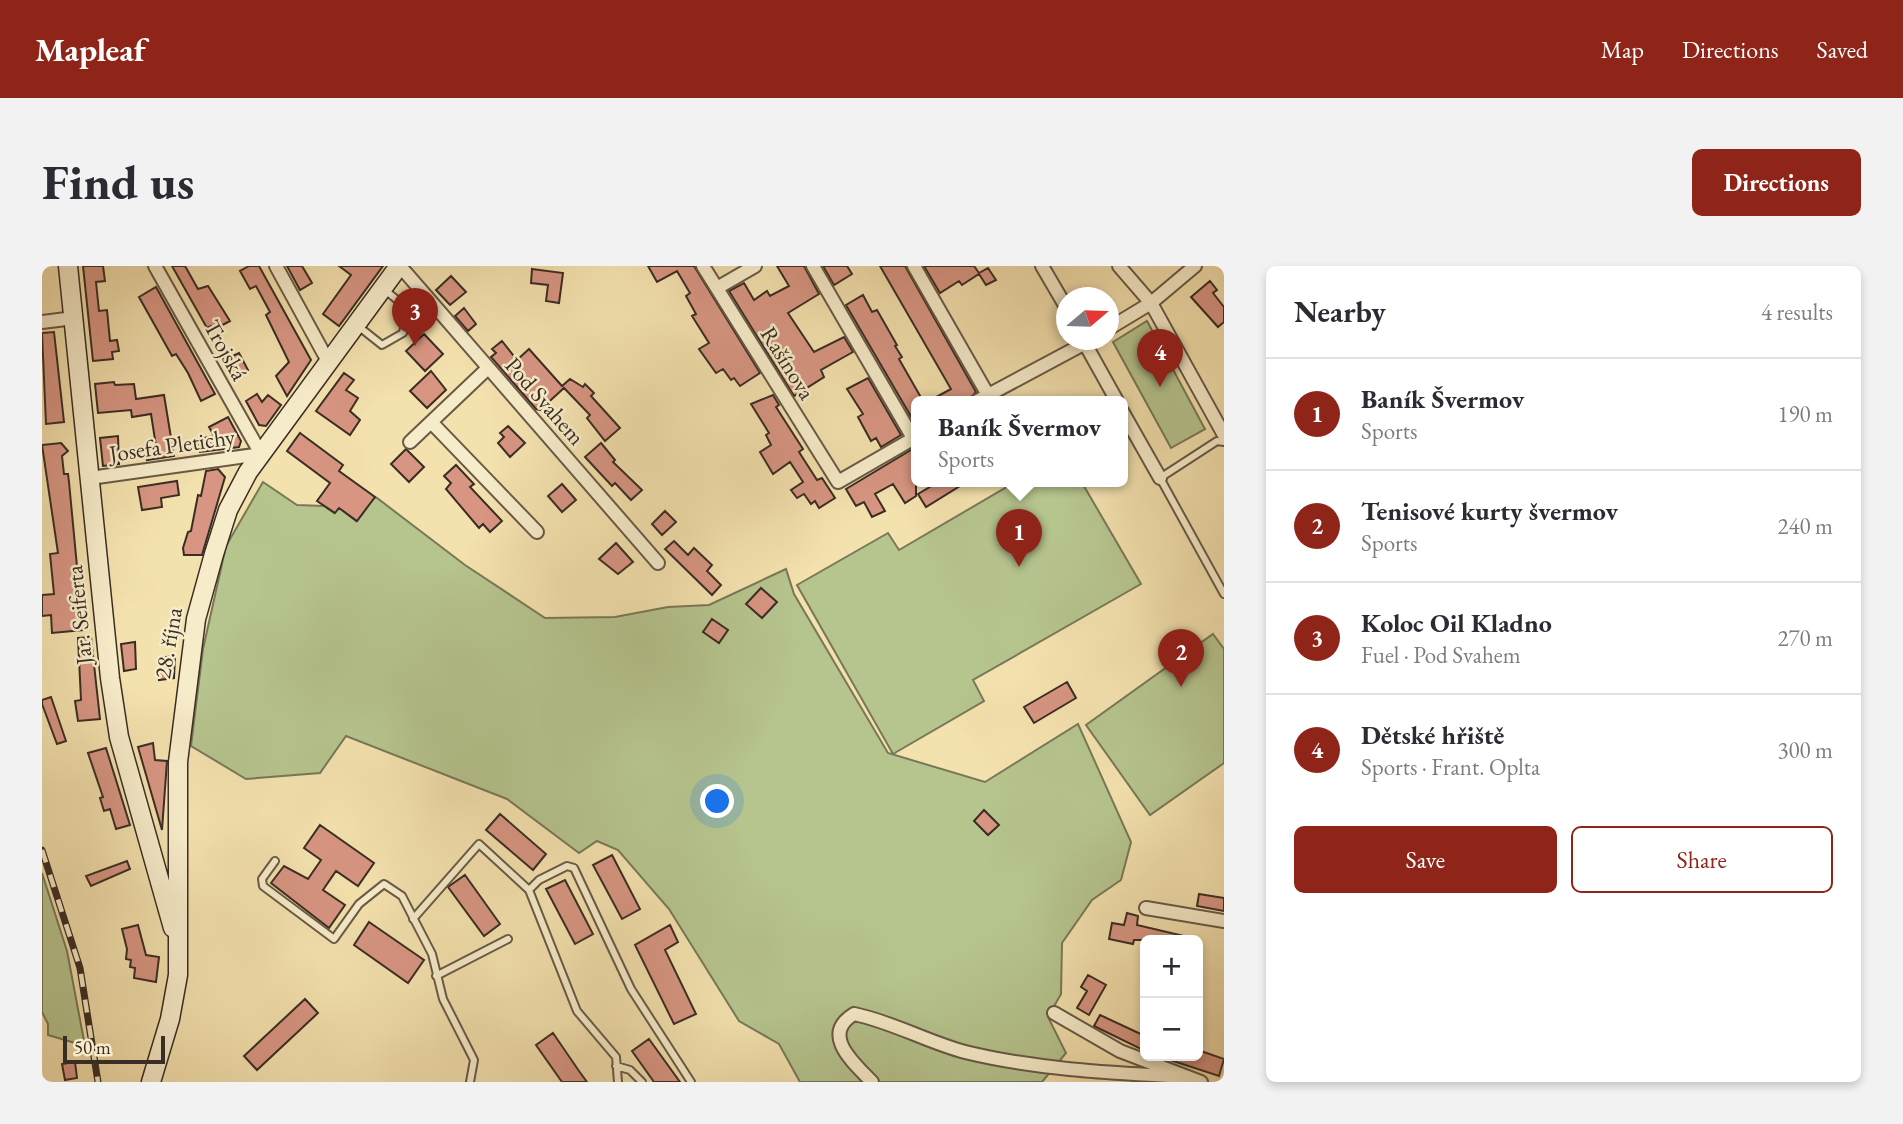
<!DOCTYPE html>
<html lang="en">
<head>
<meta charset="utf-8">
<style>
  :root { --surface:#fff; --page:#f2f2f3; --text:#2b2b33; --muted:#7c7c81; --line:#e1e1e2; --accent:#8f2418 }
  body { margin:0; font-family:"EB Garamond",serif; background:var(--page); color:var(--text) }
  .controls { position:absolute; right:21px; bottom:21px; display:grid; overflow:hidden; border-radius:10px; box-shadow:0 4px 10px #0003 }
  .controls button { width:63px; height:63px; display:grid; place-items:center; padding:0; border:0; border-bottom:2px solid var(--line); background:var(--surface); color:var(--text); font:35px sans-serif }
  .compass { position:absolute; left:1014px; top:21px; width:63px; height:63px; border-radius:50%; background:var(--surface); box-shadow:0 4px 10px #0003; rotate:71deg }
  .scale { position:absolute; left:21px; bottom:18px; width:102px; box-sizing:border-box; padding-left:7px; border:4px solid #3a2d23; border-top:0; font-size:19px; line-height:24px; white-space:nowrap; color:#3a2d23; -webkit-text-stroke:5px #f7ecca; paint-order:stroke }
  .you { position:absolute; left:676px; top:536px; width:24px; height:24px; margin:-18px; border:5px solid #fff; border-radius:50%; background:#1a73e8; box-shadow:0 0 0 10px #1a73e833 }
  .badge { display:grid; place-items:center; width:46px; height:46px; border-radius:50%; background:var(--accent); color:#fff; font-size:23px; font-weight:700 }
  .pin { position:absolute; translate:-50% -58px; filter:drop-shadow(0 2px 4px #0008) }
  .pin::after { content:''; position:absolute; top:37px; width:24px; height:21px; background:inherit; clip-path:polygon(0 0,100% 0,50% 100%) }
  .popup { position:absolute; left:869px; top:130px; width:217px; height:91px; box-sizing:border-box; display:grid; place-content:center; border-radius:10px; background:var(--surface); filter:drop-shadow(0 2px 5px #0005); font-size:23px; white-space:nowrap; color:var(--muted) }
  .popup b { font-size:26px; color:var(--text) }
  .popup::after { content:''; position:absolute; left:50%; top:100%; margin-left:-14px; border:14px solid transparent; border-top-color:var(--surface) }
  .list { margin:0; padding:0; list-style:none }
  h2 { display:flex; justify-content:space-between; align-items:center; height:91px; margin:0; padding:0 28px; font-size:30px }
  h2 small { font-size:23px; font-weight:400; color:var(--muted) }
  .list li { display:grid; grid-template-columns:46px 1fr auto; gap:21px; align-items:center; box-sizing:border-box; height:112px; padding:0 28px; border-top:2px solid var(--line) }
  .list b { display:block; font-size:26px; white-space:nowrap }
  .list p { margin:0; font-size:23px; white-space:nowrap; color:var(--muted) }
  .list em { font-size:23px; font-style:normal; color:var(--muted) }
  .actions { display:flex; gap:14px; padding:21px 28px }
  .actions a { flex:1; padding:16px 0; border:2px solid var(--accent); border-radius:10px; text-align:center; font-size:24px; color:var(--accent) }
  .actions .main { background:var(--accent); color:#fff }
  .map { position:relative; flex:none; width:1182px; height:816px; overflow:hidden; border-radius:10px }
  header { display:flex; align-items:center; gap:42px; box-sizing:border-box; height:98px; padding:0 35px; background:var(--accent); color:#fff }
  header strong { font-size:33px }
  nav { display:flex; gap:38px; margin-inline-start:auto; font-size:24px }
  .intro { display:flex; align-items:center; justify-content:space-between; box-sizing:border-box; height:168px; padding:0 42px }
  h1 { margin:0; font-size:49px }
  .button { padding:18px 32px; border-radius:10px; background:var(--accent); color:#fff; font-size:24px; font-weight:700 }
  main { display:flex; gap:42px; padding:0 42px }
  aside { flex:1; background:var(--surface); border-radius:10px; box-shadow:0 4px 10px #0003 }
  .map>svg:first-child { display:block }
  .green { fill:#b6c48e; stroke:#787858; stroke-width:2 }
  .building { fill:#d79582; stroke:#3a2d23; stroke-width:2 }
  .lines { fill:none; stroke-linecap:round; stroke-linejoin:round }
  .lane-casing { stroke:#685a46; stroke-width:10 }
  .street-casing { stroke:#685a46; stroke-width:16 }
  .secondary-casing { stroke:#3a2d23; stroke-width:21 }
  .lane { stroke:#f7ecca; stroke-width:6 }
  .street { stroke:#f7ecca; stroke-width:12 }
  .secondary { stroke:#f7ecca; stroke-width:18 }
  .rail-casing { stroke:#3a2d23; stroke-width:7 }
  .rail { stroke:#f7ecca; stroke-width:4.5; stroke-dasharray:13; stroke-linecap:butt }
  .labels { text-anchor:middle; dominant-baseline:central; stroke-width:5; stroke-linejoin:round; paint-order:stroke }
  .street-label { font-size:23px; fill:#3a2d23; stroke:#f7ecca }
</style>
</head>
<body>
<header>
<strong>Mapleaf</strong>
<nav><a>Map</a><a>Directions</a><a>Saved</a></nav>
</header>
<div class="intro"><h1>Find us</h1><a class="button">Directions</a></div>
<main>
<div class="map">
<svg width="1182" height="816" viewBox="0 0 1182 816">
  <rect width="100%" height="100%" fill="#f3e1ae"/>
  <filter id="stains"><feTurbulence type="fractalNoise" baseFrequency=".00286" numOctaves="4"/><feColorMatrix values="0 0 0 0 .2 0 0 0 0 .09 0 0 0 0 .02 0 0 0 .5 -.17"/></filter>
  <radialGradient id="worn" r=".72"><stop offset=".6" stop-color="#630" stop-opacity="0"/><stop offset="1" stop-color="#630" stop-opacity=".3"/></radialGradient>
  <path class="green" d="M 1105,55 L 1163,163 L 1129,182 L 1071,76 Z
    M 975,215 L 1039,215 L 1099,318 L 931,414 L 942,435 L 851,488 L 755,319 L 846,267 L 857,284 Z
    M 221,216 L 255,239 L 282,240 L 292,247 L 296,241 L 314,255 L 332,231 L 335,232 L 423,299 L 503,352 L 573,351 L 626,341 L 667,339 L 744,303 L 752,328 L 846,487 L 943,516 L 1036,458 L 1089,576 L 1079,614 L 1050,634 L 1020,677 L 1019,728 L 1006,751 L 1024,787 L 1000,816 L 758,816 L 737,778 L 697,755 L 627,643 L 576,584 L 555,575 L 537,587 L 465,533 L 304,470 L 278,507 L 204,513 L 149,480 L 161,383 L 184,280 Z
    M 1171,368 L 1182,383 L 1182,497 L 1108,549 L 1044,459 Z
    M 0,607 L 25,685 L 43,780 L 6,769 L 6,758 L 0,746 Z"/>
  <path class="building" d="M 41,0 L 61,0 L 63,15 L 54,16 L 57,45 L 65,44 L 68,75 L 75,74 L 77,85 L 70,86 L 71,93 L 51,95 Z
    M 130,0 L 143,0 L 156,23 L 166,20 L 188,55 L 171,64 L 169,60 L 165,62 Z
    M 207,0 L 217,0 L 269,94 L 245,130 L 234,110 L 247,96 L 224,49 L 228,46 L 214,20 L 208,23 L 198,5 Z
    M 245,0 L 260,0 L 270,17 L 258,24 Z
    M 297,0 L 341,0 L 297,60 L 281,48 L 309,9 Z
    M 606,0 L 652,0 L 718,107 L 698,120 L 692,112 L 689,114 L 681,103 L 674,107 L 657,83 L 667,77 L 650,50 L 654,48 L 644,30 L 648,27 L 635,5 L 615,16 Z
    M 735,0 L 762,0 L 777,28 L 746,47 L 772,86 L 802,71 L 811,86 L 779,104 L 782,111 L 752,130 L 687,25 L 702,17 L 712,34 L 725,25 L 728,30 L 747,20 Z
    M 781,0 L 805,0 L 810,8 L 792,19 Z
    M 838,0 L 863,0 L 934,126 L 926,135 L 887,135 L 909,123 Z
    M 882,0 L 932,0 L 937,7 L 946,2 L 954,14 L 944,19 L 937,8 L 920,19 L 917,15 L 898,27 Z
    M 490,3 L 521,7 L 517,37 L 504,35 L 506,19 L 489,17 Z
    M 409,10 L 424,26 L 408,39 L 394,24 Z
    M 1168,15 L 1175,24 L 1171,27 L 1182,41 L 1182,56 L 1176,61 L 1149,31 Z
    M 114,21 L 173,128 L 159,135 L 146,107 L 134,88 L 130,90 L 97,31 Z
    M 821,29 L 830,46 L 835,44 L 855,79 L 853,80 L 860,91 L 857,93 L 881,135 L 874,135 L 874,159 L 804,39 Z
    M 422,42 L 434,58 L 426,65 L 413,50 Z
    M 12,66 L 22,156 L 4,158 L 0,67 Z
    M 382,68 L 401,88 L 383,105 L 364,85 Z
    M 460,75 L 475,94 L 487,83 L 520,120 L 528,113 L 541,121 L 543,118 L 552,127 L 549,130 L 578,162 L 563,175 L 545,152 L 548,149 L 522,122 L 498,144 L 494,143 L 449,91 L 454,87 L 450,83 Z
    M 197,87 L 206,104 L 192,112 L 182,94 Z
    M 389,105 L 404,124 L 385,142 L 368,125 Z
    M 302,107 L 312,114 L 304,124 L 316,132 L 308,145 L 318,154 L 308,169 L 274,145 Z
    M 826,112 L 859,169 L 839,181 L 834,172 L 829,175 L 816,151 L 821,148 L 805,123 Z
    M 72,116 L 73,119 L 92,118 L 94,133 L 122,129 L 132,190 L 105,194 L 103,182 L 114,180 L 109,148 L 90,151 L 89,144 L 56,147 L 53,118 Z
    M 215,128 L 220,136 L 226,129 L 239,139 L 224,160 L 217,159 L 204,135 Z
    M 731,129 L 737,139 L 734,141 L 761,183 L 757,186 L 775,214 L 780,212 L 793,232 L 777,242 L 773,235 L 769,238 L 762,228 L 755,232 L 749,224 L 761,216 L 748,196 L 731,208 L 718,186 L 729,179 L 724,169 L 727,167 L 709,138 Z
    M 186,151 L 199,175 L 197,181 L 158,186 L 156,173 L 172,170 L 167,161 Z
    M 466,160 L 483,177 L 468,191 L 456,177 L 462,171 L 458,167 Z
    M 258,167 L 301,199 L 297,205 L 333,231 L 315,255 L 297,242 L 293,247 L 275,235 L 288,217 L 245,185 Z
    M 76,170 L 77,198 L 61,200 L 58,172 Z
    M 19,177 L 26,185 L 20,190 L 22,208 L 26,208 L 27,216 L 41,364 L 10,367 L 9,349 L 0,350 L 0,329 L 12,328 L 8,288 L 16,287 L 0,179 Z
    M 559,177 L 573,194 L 571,196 L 600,224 L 589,234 L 573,217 L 570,220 L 543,191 Z
    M 874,181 L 874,230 L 863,237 L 851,218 L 833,228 L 843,245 L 830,251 L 822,236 L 814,240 L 804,223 Z
    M 364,183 L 382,201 L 367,216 L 349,198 Z
    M 414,199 L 432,218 L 428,221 L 460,255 L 448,266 L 441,258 L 437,262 L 404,223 L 409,217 L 402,210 Z
    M 176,203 L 183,211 L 160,289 L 142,289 L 141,282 L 146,266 L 149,265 L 156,229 L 159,230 L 164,205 Z
    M 135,215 L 137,229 L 119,232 L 120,241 L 100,244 L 96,221 Z
    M 898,215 L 926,215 L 884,241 L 876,228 Z
    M 520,218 L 534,234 L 520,246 L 506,230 Z
    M 623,245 L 634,256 L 620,269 L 610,258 Z
    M 632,275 L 646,289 L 652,282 L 670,299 L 665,305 L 679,319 L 670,329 L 623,283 Z
    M 574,277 L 591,296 L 576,308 L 557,293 Z
    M 719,322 L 735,336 L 720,352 L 704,338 Z
    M 670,353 L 686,364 L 677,377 L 661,366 Z
    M 49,371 L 58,453 L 36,455 L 33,435 L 39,434 L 36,372 Z
    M 93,376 L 94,403 L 82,405 L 79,378 Z
    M 133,390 L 132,412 L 117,414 L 118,392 Z
    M 1025,416 L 1034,432 L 992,457 L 982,441 Z
    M 9,431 L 24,475 L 15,478 L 0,438 L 0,434 Z
    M 111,477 L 113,494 L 125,495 L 120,564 L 96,481 Z
    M 64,482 L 88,559 L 74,563 L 68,543 L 62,545 L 58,532 L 61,531 L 46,487 Z
    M 942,544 L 957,559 L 946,569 L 932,555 Z
    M 458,548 L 504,588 L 491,604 L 444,564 Z
    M 278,559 L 332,597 L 316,620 L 294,605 L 281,624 L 303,639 L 287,662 L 229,617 L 242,600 L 266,613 L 279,594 L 262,582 Z
    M 570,589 L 598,643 L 580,653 L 551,599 Z
    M 85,595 L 88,603 L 49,620 L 44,610 Z
    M 423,609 L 458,658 L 442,670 L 406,621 Z
    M 523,614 L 551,668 L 533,678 L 504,623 Z
    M 1157,628 L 1182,632 L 1182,645 L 1155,640 Z
    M 1085,647 L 1096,650 L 1095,659 L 1142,670 L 1142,674 L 1092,674 L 1091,678 L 1067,673 L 1070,657 L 1082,659 Z
    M 327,656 L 382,694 L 366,717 L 312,679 Z
    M 96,659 L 104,689 L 117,691 L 114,716 L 92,712 L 93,702 L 88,701 L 89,694 L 84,693 L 85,683 L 80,663 Z
    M 628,659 L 636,676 L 623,684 L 654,748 L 632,758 L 593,679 Z
    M 1046,709 L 1064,719 L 1047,749 L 1035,742 L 1045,725 L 1039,721 Z
    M 263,733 L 276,747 L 215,804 L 202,790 Z
    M 1058,749 L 1103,770 L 1103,785 L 1052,760 Z
    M 511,767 L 537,805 L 545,816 L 520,816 L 494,779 Z
    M 607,773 L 638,816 L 612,816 L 590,785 Z
    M 1156,784 L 1182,793 L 1177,810 L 1122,792 L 1156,790 Z
    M 33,796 L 35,812 L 23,814 L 20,798 Z"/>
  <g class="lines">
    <g class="lane-casing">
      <path id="lane" d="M 316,60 L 340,79 L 361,67 L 365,47 L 360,38 L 343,24
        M 1182,176 L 1175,175 L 1118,212 L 1182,328
        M 233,595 L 220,613 L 221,620 L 292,673 L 317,638 L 342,618 L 360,630 L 390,688 L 401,733 L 432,794 L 428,816
        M 487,624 L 497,614 L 525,600 L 532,602 L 589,723 L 649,816
        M 371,653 L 437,578 L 487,624 L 535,745 L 574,791 L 576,816
        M 394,710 L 466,673
        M 574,800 L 588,804 L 600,816"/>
    </g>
    <g class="street-casing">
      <path id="street" d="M 234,0 L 287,97
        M 358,0 L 616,297
        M 661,0 L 796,216 L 874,171
        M 771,0 L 871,172
        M 872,0 L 946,129
        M 1000,0 L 1024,41
        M 1077,0 L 1109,37 L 1182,169
        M 675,22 L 713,0
        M 0,56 L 32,52
        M 1066,63 L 1109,37 L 1153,0
        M 1041,74 L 1075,135
        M 935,135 L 1049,74
        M 1080,145 L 1118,212
        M 389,156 L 495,266
        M 368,176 L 446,102
        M 48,212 L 219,188 L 113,0
        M 1104,642 L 1182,655
        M 1012,747 L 1078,785 L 1159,816
        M 830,816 C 812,797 778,769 812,748 C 851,756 885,776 923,786 C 997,804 1071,807 1146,811"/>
    </g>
    <g class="secondary-casing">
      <path id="secondary" d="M 26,0 L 68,412 L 77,471 L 131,662
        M 109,816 L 128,753 L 136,709 L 136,496 L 154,353 L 172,288 L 186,244 L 206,206 L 357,0"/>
    </g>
    <use href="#lane" class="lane"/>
    <use href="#street" class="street"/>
    <use href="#secondary" class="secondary"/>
    <g class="rail-casing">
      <path id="rail" d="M 0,584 L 38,702 L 56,816"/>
    </g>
    <use href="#rail" class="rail"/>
  </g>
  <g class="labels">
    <g class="street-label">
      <text transform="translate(184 84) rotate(61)">Trojská</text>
      <text transform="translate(746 97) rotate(58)">Rašínova</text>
      <text transform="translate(503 135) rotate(49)">Pod Svahem</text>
      <text transform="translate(130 179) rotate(-8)">Josefa Pletichy</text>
      <text transform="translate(37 349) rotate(-96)">Jar. Seiferta</text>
      <text transform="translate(126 377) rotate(-80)">28. října</text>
    </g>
  </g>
  <rect width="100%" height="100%" filter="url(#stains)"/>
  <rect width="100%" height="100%" fill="url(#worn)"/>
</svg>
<div class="controls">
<button>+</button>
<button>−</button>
</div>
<svg class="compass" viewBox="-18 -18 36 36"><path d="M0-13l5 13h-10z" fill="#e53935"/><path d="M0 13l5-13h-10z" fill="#7c7c81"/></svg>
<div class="scale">50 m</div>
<div class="you"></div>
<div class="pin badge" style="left:977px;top:301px">1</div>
<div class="popup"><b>Baník Švermov</b>Sports</div>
<div class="pin badge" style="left:1139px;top:421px">2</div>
<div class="pin badge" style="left:373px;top:80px">3</div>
<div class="pin badge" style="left:1118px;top:121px">4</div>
</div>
<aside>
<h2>Nearby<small>4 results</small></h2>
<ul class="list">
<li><span class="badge">1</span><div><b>Baník Švermov</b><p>Sports</p></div><em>190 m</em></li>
<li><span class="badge">2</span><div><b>Tenisové kurty švermov</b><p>Sports</p></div><em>240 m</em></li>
<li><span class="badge">3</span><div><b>Koloc Oil Kladno</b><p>Fuel · Pod Svahem</p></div><em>270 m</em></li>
<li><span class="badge">4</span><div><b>Dětské hřiště</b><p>Sports · Frant. Oplta</p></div><em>300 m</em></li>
</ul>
<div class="actions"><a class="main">Save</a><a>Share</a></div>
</aside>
</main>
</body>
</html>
